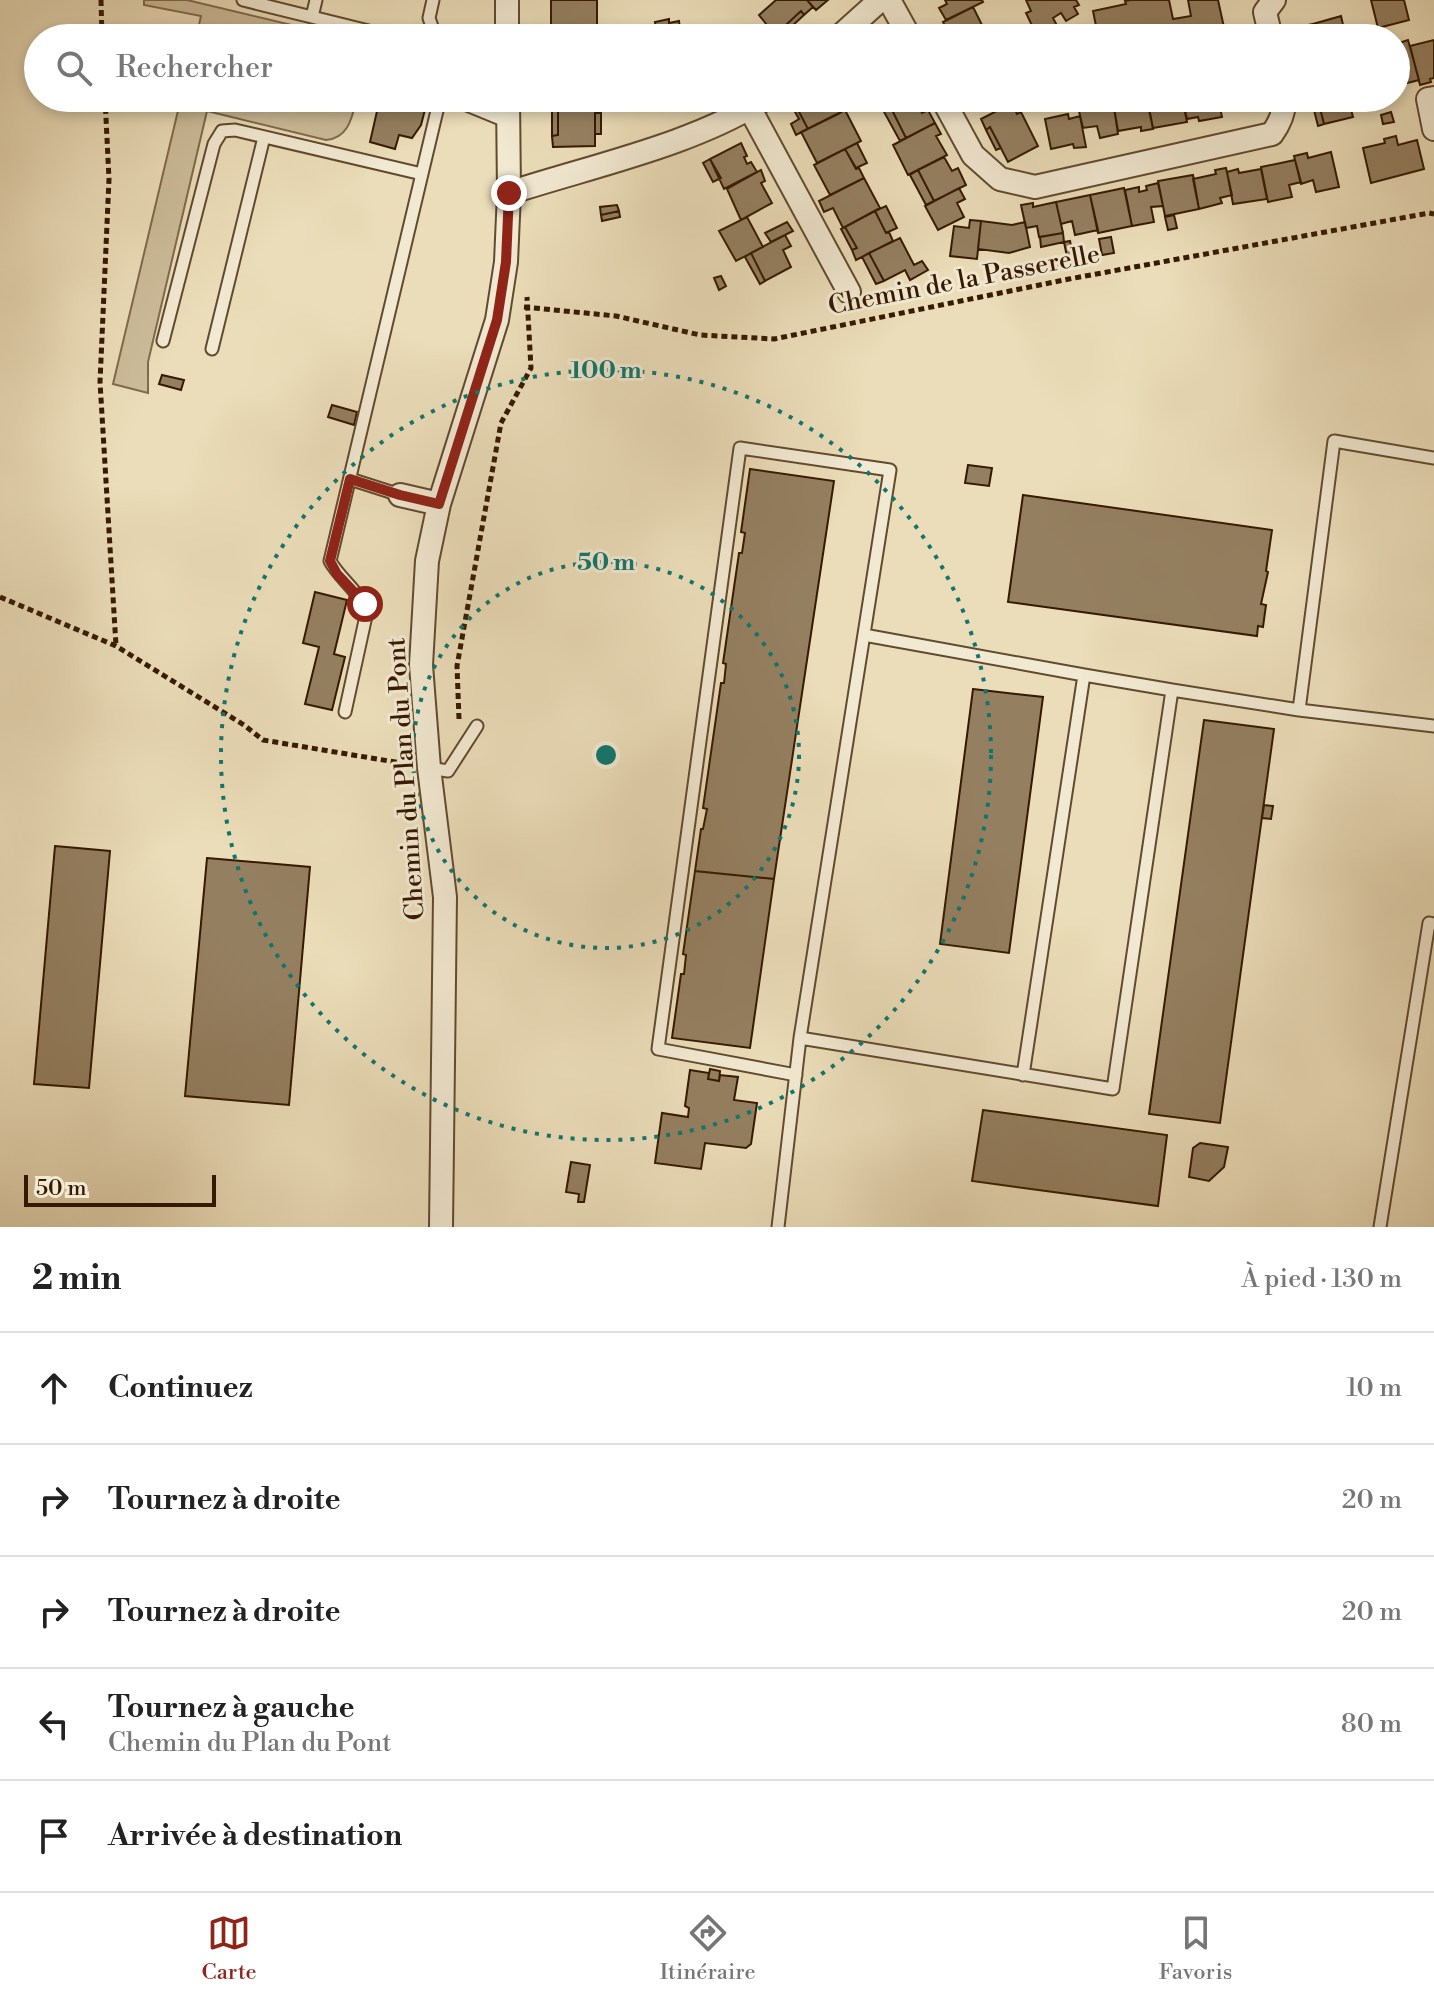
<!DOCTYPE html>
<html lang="fr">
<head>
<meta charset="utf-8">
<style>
  :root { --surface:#fff; --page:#f6f6f6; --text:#222; --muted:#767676; --line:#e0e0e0; --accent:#8f2418 }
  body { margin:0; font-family:"Libre Bodoni",serif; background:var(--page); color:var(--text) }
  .scale { position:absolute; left:24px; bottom:20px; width:192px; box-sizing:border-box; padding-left:8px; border:4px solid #351900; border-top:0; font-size:22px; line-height:28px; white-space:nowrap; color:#351900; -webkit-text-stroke:6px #f2e9d2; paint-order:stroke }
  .stop { position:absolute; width:24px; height:24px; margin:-18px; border:6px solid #8f2418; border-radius:50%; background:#fff }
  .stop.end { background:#8f2418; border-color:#fff; box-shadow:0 2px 8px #0008 }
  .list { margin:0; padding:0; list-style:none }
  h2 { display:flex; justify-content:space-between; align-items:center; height:104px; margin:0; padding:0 32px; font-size:34px }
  h2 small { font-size:26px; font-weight:400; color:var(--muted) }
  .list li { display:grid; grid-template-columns:52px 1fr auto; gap:24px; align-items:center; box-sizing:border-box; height:112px; padding:0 32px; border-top:2px solid var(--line) }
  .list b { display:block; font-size:30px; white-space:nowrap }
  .list p { margin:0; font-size:26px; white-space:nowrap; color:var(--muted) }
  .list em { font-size:26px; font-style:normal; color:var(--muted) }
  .icon { flex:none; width:44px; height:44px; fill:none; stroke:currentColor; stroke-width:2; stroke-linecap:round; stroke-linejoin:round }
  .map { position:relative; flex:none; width:1434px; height:1227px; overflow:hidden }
  .search { position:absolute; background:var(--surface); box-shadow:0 4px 12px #0003; left:24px; right:24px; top:24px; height:88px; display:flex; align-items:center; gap:20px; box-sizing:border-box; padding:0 28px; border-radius:44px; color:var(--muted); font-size:30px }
  .sheet { height:664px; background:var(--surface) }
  nav { display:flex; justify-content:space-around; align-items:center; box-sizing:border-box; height:112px; border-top:2px solid var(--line); background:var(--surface); font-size:22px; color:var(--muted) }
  nav a { display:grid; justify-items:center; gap:4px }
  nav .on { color:var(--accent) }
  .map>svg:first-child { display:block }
  .green { fill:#ccbc9a; stroke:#806a4d; stroke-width:2 }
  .building { fill:#947f60; stroke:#351900; stroke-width:2 }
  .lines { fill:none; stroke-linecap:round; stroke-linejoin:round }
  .lane-casing { stroke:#624a2e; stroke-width:15 }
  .street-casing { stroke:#624a2e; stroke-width:26 }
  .path { stroke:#351900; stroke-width:5; stroke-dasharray:6 4; stroke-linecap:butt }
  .lane { stroke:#f2e9d2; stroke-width:11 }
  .street { stroke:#f2e9d2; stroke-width:22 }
  .route { stroke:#8f2418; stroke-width:10 }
  .ring { fill:none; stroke:#0f766e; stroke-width:4; stroke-dasharray:4 8 }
  .labels { text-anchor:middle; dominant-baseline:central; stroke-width:6; stroke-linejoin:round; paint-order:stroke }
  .street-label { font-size:26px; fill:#351900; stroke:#f2e9d2 }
  .centre { fill:#0f766e; stroke:#f2e9d2; stroke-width:4 }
  .ring-label { font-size:24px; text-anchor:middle; font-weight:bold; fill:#0f766e; stroke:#f2e9d2; stroke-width:6; stroke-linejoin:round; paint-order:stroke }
</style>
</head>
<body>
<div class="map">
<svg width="1434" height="1227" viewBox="0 0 1434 1227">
  <rect width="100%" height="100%" fill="#ebddb9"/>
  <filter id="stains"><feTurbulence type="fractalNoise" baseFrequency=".0025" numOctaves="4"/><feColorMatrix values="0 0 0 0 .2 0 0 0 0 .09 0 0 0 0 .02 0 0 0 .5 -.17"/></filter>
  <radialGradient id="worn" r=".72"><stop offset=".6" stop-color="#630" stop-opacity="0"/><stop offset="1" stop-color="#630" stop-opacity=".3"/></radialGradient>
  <path class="green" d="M 144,0 L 187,0 L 346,38 L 196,38 L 201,16 L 144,5 Z
    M 181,98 L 357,98 C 352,117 349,138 326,140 L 207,111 L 148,362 L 148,393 L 113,384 Z"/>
  <path class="building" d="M 551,0 L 597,0 L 597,38 L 557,38 L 557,32 L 551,32 Z
    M 776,0 L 807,0 L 813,7 L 804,15 L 801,11 L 775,35 L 759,15 Z
    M 807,0 L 828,0 L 816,10 Z
    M 945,0 L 982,0 L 983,2 L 946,20 L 939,8 L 947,4 Z
    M 1026,0 L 1076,0 L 1079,5 L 1074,7 L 1078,14 L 1066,21 L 1061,13 L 1053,18 L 1062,35 L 1081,25 L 1086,27 L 1092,38 L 1038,38 L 1026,13 L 1031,11 Z
    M 1131,0 L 1169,0 L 1173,19 L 1191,16 L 1188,0 L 1218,0 L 1225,32 L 1198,38 L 1093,38 L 1098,36 L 1093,11 L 1126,4 L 1125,1 Z
    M 1371,0 L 1404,0 L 1409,20 L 1378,28 Z
    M 973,7 L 988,37 L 951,38 L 943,22 Z
    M 801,11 L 804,15 L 790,28 L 787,24 Z
    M 1341,16 L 1346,38 L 1309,38 L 1316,35 L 1313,24 Z
    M 669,19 L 669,23 L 679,21 L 681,38 L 657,38 L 655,22 Z
    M 1313,24 L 1316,35 L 1302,38 L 1299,27 Z
    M 1408,40 L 1419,80 L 1396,86 L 1396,44 Z
    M 1434,40 L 1434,78 L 1430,79 L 1431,82 L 1420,85 L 1410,46 Z
    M 380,98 L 428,98 L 421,125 L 412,138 L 399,135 L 395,149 L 370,142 Z
    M 552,98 L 595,98 L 595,146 L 553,147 L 552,136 L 558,135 L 558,109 L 552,109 Z
    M 802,98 L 832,98 L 840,113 L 808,129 L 797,108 L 806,103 Z
    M 907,98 L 914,98 L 922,113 L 928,110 L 935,123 L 906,138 L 890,106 Z
    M 994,98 L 1022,98 L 994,112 L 989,103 Z
    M 1136,98 L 1138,107 L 1148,105 L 1153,129 L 1141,131 L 1141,127 L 1118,131 L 1113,101 Z
    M 1147,98 L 1182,98 L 1187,122 L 1153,128 Z
    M 1182,98 L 1218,98 L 1222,117 L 1199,121 L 1198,117 L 1187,119 Z
    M 1218,98 L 1242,98 L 1233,100 L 1234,106 L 1220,109 Z
    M 1309,98 L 1348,98 L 1353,117 L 1324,124 L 1320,108 L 1312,110 Z
    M 1113,101 L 1118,134 L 1100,138 L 1097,126 L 1083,128 L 1078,107 Z
    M 1012,103 L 1017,114 L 1021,112 L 1038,146 L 1008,162 L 990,127 L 986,130 L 981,119 Z
    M 890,106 L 906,138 L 900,141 L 883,110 Z
    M 797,108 L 808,129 L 796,135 L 791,124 L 799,119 L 794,110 Z
    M 1320,108 L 1324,124 L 1318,126 L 1314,110 Z
    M 552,109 L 558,109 L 558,135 L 552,136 Z
    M 845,110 L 861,141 L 817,163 L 801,132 Z
    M 1391,112 L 1394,122 L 1383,124 L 1381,115 Z
    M 595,113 L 601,113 L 601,134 L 595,134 Z
    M 1068,114 L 1069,119 L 1080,116 L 1086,147 L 1074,148 L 1073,144 L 1051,149 L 1045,119 Z
    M 935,123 L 941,134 L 936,136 L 947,155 L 908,175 L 893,145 Z
    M 990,127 L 1001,148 L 996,150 L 986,130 Z
    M 1396,136 L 1398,145 L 1417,140 L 1424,169 L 1371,183 L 1363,148 L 1385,143 L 1384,139 Z
    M 741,143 L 747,156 L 744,157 L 747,164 L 751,162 L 757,172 L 724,189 L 710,159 Z
    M 857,143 L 867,163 L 856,168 L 845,149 Z
    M 845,149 L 856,169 L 859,168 L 864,178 L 830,195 L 814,165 Z
    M 1331,152 L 1339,187 L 1316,192 L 1313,180 L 1301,184 L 1294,156 L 1307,153 L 1308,158 Z
    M 944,157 L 952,171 L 958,168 L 966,185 L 934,201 L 918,170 Z
    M 710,159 L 721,178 L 713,182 L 703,163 Z
    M 1295,160 L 1301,182 L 1289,185 L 1292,197 L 1268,202 L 1261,167 Z
    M 1226,168 L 1232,195 L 1220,198 L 1222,203 L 1199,209 L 1193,179 L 1216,174 L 1215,170 Z
    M 1238,169 L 1239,173 L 1261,169 L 1267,199 L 1233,204 L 1227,172 Z
    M 761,170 L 765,181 L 761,183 L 772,203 L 741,220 L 727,189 Z
    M 918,170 L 934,201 L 926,205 L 910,175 Z
    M 1193,175 L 1199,209 L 1165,216 L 1158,181 Z
    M 864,178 L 880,208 L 843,228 L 833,208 L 824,212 L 819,201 Z
    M 1158,183 L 1163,206 L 1151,207 L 1154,222 L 1132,226 L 1125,190 L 1139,187 L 1139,192 L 1147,190 L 1146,186 Z
    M 959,188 L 965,199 L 957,203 L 964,217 L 938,230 L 925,206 Z
    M 1124,188 L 1132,226 L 1098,233 L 1090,195 Z
    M 1090,195 L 1098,230 L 1075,235 L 1072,221 L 1061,224 L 1056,202 Z
    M 1056,202 L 1063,233 L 1039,237 L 1037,226 L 1026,228 L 1021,205 L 1033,203 L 1033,207 Z
    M 617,205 L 619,211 L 601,215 L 600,207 Z
    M 886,206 L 897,228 L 886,233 L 875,211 Z
    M 619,211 L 620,217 L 602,221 L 601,215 Z
    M 875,211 L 886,233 L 889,232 L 893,241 L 856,260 L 852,250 L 857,248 L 845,227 Z
    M 1174,215 L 1177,228 L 1168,230 L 1165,217 Z
    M 747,217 L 763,247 L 736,261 L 719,231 Z
    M 970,220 L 981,221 L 977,259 L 950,256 L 954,226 L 969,228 Z
    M 981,221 L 1012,225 L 1025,222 L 1030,247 L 1009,253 L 978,249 Z
    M 787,222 L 793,231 L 771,242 L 765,233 Z
    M 845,227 L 857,248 L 852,250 L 841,229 Z
    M 1063,233 L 1064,242 L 1041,247 L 1040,237 Z
    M 785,235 L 791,246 L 783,250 L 791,267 L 765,281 L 751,253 Z
    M 1111,237 L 1114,253 L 1102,255 L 1099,239 Z
    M 900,238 L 914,265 L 922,261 L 928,270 L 910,280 L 905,270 L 884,281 L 869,253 Z
    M 1070,241 L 1074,260 L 1068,262 L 1064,242 Z
    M 751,253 L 765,281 L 760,284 L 745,257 Z
    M 869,253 L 884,281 L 876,284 L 862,257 Z
    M 1063,258 L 1064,266 L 1050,268 L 1049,261 Z
    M 721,276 L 726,286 L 719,290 L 714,278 Z
    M 162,375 L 184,380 L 181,390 L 159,384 Z
    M 332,405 L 357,412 L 354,425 L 328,417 Z
    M 968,465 L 992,468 L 989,486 L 965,483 Z
    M 750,469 L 834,481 L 774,879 L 695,871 L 701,829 L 703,829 L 707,809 L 703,808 L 721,683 L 724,683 L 726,664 L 723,663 L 739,553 L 742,553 L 745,533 L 741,532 Z
    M 1023,495 L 1272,530 L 1266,571 L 1268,572 L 1261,604 L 1266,605 L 1263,627 L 1258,626 L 1257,636 L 1008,602 Z
    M 315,592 L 347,600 L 334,654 L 345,657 L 332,710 L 305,704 L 319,647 L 303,643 Z
    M 973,689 L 1043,697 L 1009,953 L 940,944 Z
    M 1204,720 L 1274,729 L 1220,1123 L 1149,1114 Z
    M 1264,805 L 1273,806 L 1271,819 L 1262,818 Z
    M 55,846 L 110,851 L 89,1088 L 34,1084 Z
    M 207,858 L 310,867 L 289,1105 L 185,1096 Z
    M 695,871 L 774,879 L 750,1048 L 672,1038 L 681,974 L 684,974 L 686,955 L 683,954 Z
    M 710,1069 L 720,1071 L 719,1081 L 708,1079 Z
    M 690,1070 L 709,1073 L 708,1079 L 719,1081 L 720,1075 L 738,1077 L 734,1100 L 757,1103 L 751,1144 L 746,1148 L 705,1143 L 701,1169 L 655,1163 L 662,1113 L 688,1117 L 689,1108 L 685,1106 Z
    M 983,1110 L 1167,1135 L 1158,1206 L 972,1181 Z
    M 1200,1143 L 1228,1147 L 1224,1167 L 1209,1181 L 1189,1177 L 1193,1148 Z
    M 571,1162 L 590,1165 L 584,1202 L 578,1202 L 579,1194 L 566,1192 Z"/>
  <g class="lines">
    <g class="lane-casing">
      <path id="lane" d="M 243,0 L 397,38
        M 433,0 L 429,18 L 436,38
        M 312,17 L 316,0
        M 163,341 L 214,144 L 222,131 L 235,130 L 422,174
        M 212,349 L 264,137
        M 350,479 L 400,495
        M 864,635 L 1084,675
        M 1172,690 L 1299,710 L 1434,726
        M 1299,710 L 1334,441 L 1434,458
        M 345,712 L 366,616 C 365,595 340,580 330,561 L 440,98
        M 429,768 L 448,771 L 477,726
        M 796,1075 L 658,1049 L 740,448 L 890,470 L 800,1038
        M 778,1227 L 800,1038 L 1113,1089 L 1172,690 L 1084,675 L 1023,1075
        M 1380,1227 L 1429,923 L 1434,924"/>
    </g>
    <g class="street-casing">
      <path id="street" d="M 507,0 L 507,38
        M 889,0 L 910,38
        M 838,38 L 880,0
        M 1271,38 L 1265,12 L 1274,0
        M 464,98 L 508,116
        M 942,98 L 973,155 L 1000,179 L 1035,187 L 1272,134 C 1279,124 1286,111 1283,98
        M 1434,98 L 1428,99 L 1434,129
        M 750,109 L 849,292
        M 509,193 C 591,166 694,145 766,98
        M 400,495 L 439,504
        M 441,1227 L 445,897 L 429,768 L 421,665 L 427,561 L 439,504 L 497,320 L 506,262 L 509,193 L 508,98"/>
    </g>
    <path class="path" d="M 101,0 L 102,38
      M 105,98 L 109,179 L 100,382 L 116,646
      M 524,307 L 616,316 L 700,335 L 774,339 L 1069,279 L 1429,213 L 1434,214
      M 0,597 L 116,646 L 244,725 L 263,740 L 407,764
      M 459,719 L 457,666 L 501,423 L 531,368 L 527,297"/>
    <use href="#lane" class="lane"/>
    <use href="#street" class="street"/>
  </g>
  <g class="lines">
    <path class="route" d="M 365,604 L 337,574 L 330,561 L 350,479 L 400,495 L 439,504 L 497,320 L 506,262 L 509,193"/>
  </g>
  <g class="ring">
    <circle cx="606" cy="755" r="193"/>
    <circle cx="606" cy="755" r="385"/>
  </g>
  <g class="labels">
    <g class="street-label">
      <text transform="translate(964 280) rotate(-11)">Chemin de la Passerelle</text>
      <text transform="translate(406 779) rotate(-94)">Chemin du Plan du Pont</text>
    </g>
  </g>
  <circle cx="606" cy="755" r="12" class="centre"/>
  <g class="ring-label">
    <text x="606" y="378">100 m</text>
    <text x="606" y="570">50 m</text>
  </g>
  <rect width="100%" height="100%" filter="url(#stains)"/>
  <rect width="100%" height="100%" fill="url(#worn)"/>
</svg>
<div class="scale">50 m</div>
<div class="stop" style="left:365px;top:604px"></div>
<div class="stop end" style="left:509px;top:193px"></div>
<div class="search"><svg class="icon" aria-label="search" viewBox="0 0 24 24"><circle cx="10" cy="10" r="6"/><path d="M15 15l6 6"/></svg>Rechercher</div>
</div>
<section class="sheet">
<h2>2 min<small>À pied · 130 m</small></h2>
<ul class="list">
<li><svg class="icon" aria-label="ahead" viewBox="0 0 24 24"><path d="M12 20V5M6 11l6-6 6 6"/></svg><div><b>Continuez</b></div><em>10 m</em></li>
<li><svg class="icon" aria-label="right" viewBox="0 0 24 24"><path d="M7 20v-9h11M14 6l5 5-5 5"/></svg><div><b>Tournez à droite</b></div><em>20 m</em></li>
<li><svg class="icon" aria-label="right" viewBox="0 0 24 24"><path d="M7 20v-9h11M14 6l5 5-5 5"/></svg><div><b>Tournez à droite</b></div><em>20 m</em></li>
<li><svg class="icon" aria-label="left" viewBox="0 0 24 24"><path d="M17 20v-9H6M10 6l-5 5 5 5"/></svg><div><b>Tournez à gauche</b><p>Chemin du Plan du Pont</p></div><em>80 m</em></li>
<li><svg class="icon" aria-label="arrive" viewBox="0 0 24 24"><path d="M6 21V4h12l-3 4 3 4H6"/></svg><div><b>Arrivée à destination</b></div></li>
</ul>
</section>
<nav>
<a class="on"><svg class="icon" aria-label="map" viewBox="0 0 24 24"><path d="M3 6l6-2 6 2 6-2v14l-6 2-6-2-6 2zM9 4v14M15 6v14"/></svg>Carte</a>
<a><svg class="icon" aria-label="directions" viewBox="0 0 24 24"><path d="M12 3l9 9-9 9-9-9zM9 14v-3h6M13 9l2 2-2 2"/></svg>Itinéraire</a>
<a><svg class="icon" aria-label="saved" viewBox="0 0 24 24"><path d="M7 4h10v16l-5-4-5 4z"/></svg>Favoris</a>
</nav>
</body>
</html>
